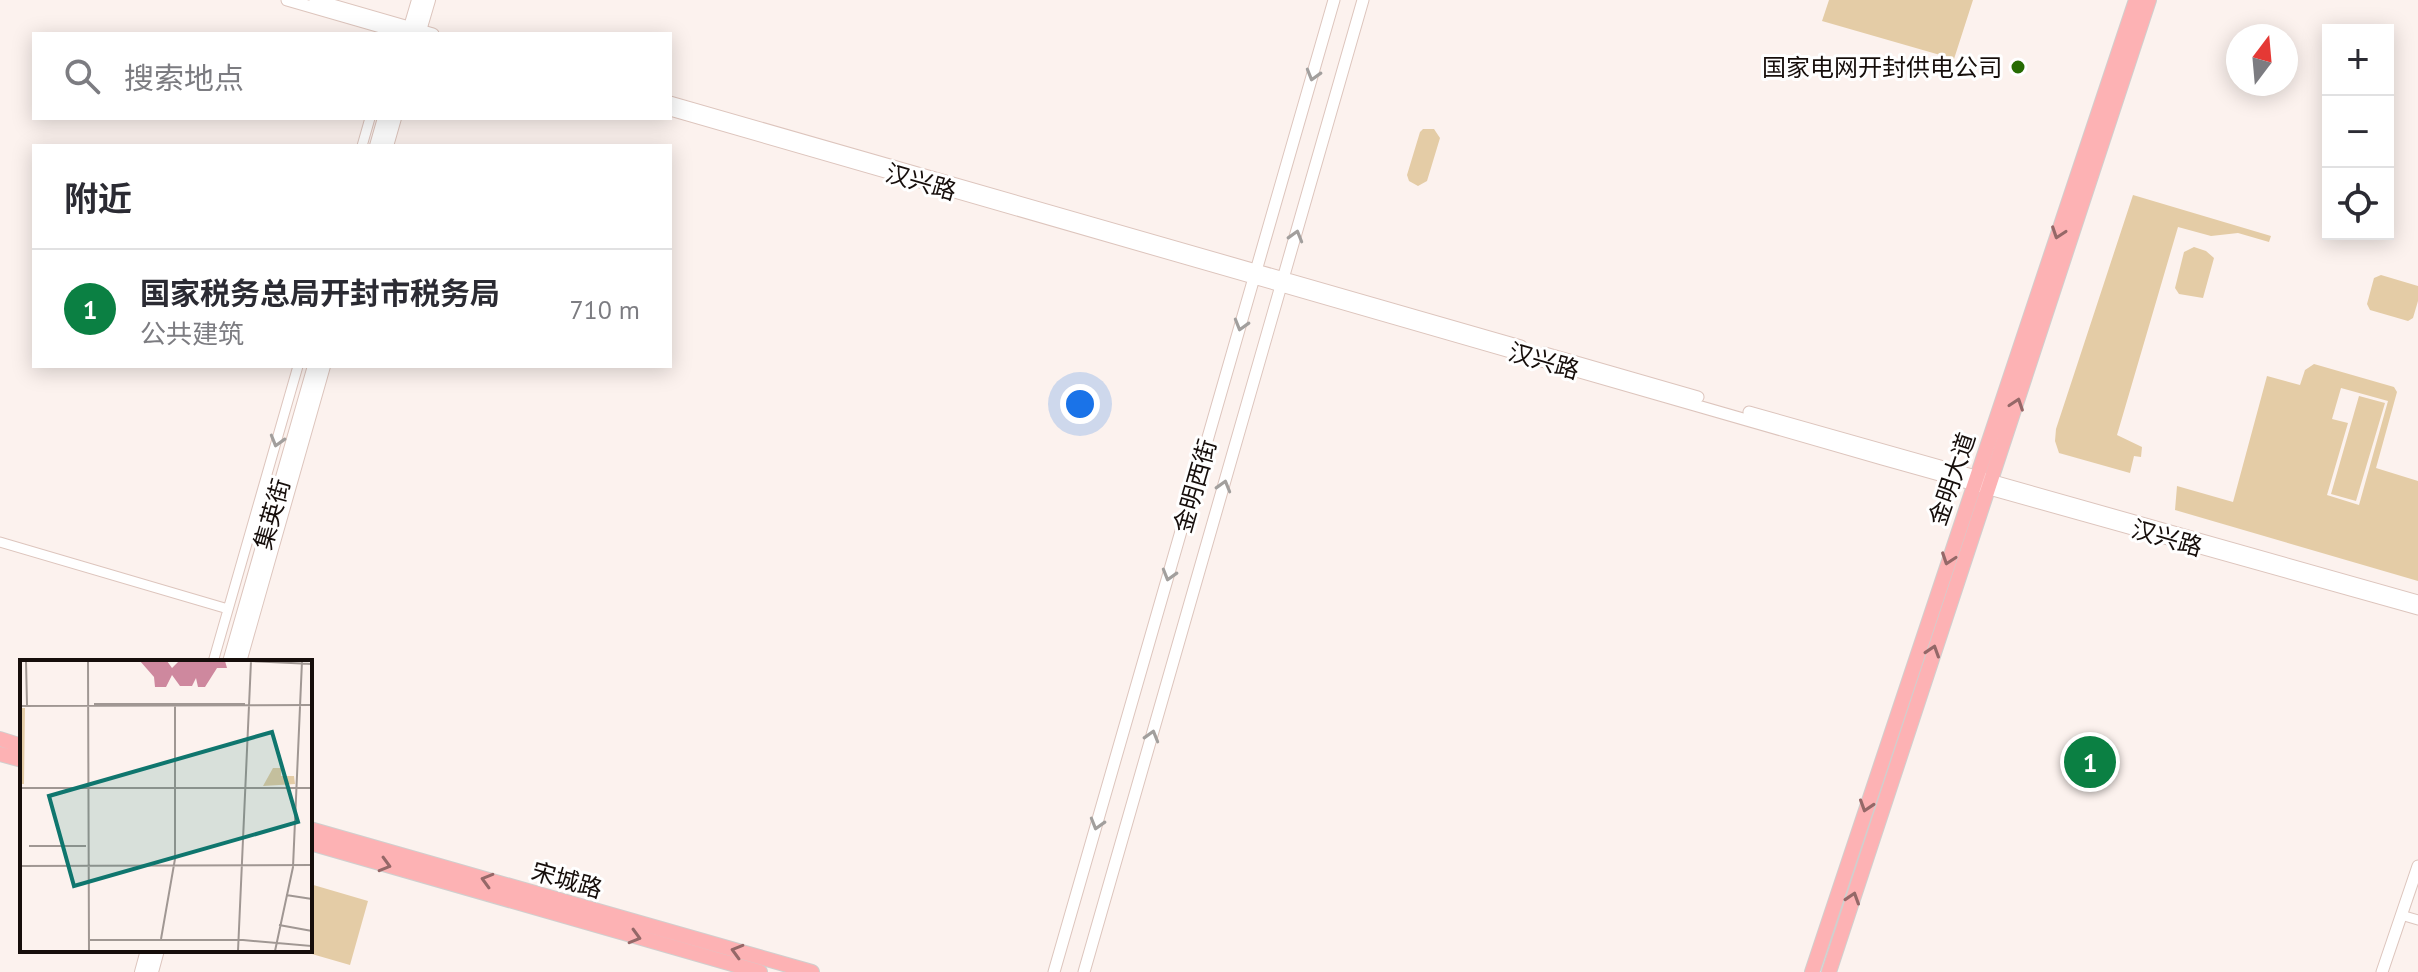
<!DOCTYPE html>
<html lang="zh">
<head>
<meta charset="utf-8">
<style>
  :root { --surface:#fff; --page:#f2f2f3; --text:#2b2b33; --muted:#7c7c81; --line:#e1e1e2; --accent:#0b8043 }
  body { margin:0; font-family:"PT Sans","Noto Sans SC",sans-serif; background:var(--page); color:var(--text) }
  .controls { position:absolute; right:24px; top:24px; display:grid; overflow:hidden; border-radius:0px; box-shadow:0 4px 20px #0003 }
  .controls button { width:72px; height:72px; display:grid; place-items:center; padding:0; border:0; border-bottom:2px solid var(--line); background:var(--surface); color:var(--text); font:40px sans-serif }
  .compass { position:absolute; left:2226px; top:24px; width:72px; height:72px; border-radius:50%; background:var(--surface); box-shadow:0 4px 20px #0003; rotate:16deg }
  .you { position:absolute; left:1080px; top:404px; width:28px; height:28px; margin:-20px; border:6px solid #fff; border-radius:50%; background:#1a73e8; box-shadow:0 0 0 12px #1a73e833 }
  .badge { display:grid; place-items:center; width:52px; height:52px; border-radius:50%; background:var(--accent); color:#fff; font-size:26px; font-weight:700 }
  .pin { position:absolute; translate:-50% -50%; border:4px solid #fff; box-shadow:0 2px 8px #0006 }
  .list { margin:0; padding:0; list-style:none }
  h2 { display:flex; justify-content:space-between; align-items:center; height:104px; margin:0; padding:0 32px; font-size:34px }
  h2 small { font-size:26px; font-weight:400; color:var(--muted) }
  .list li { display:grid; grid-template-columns:52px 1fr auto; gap:24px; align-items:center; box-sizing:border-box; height:120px; padding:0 32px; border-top:2px solid var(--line) }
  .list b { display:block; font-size:30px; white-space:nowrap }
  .list p { margin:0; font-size:26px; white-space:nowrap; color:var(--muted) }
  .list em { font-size:26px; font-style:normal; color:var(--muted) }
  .icon { flex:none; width:44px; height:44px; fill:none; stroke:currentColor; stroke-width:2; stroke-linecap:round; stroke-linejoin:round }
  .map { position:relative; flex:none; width:2418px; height:972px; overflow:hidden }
  .search { position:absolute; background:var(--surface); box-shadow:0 4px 20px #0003; left:32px; top:32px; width:640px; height:88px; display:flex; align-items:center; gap:20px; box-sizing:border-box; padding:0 28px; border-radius:0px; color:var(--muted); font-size:30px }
  .panel { position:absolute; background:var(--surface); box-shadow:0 4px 20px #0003; left:32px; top:144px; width:640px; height:224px; border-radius:0px }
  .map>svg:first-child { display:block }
  .green { fill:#e4cca6; fill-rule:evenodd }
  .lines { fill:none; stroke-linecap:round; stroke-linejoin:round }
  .minor-casing { stroke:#ddc5bd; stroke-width:11 }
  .tertiary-casing { stroke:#ddc5bd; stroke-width:13 }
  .secondary-casing { stroke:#ddc5bd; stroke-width:14 }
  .primary-casing { stroke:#d0cfce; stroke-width:16 }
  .minor { stroke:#fff; stroke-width:9 }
  .tertiary { stroke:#fff; stroke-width:11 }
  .secondary { stroke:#fff; stroke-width:12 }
  .primary { stroke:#fdb2b4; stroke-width:14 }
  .oneway { stroke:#a29f9d }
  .oneway2 { stroke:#956868 }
  .poi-dot { fill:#266b03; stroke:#fff; stroke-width:3 }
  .labels { text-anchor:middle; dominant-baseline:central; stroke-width:6; stroke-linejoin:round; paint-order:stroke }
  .poi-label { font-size:24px; fill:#160e0b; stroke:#fff; text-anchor:end }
  .street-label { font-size:24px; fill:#160e0b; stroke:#fff }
  .inset-road { fill:none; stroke:#a09793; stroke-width:2 }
  .view { fill:#0f766e; fill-opacity:0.15; stroke:#0f766e; stroke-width:4 }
  .inset-edge { fill:none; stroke:#160e0b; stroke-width:4 }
</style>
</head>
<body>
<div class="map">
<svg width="2418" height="972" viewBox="0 0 2418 972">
  <rect width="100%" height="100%" fill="#fcf2ee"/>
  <path class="green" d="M 1829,0 L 1973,0 L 1954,59 L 1822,21 Z
    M 1423,129 L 1434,129 L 1440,138 L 1427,181 L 1418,186 L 1409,181 L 1407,175 L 1420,132 Z
    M 2133,195 L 2271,236 L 2269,242 L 2238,233 L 2211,236 L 2178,227 L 2117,435 L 2142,447 L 2141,457 L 2134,456 L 2130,473 L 2059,453 L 2055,441 L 2056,429 Z
    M 2194,247 L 2206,251 L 2214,258 L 2203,298 L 2179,294 L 2175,288 L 2184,252 Z
    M 2381,275 L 2418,286 L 2418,301 L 2413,318 L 2408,321 L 2370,310 L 2367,304 L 2374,278 Z
    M 2314,364 L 2394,387 L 2397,392 L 2376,468 L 2418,481 L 2418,581 L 2175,510 L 2177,486 L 2233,502 L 2267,376 L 2300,385 L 2305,370 ZM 2341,388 L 2388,401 L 2359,505 L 2327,495 L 2348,423 L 2332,419 Z
    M 2359,396 L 2385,403 L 2356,501 L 2331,494 Z
    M 310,884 L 368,901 L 350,965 L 298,950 L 310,950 Z"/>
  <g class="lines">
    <g class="minor-casing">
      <path id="minor" d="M 362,146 L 370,118
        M 0,542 L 228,609
        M 213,662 L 298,366
        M 2401,915 L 2418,920"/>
    </g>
    <g class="tertiary-casing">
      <path id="tertiary" d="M 287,0 L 405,34
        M 315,0 L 433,34
        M 670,102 L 1521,346
        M 670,110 L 1882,459 L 2418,609
        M 1545,353 L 1698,397
        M 1749,412 L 2418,601
        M 1054,972 L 1334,0
        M 1084,972 L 1363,0
        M 2382,972 L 2418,866"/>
    </g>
    <g class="secondary-casing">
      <path id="secondary" d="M 408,34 L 418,0
        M 419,34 L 429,0
        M 376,146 L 384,118
        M 387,146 L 395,118
        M 229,662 L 314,366
        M 240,662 L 324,366
        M 141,972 L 147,950
        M 152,972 L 158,950"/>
    </g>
    <g class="primary-casing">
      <path id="primary" d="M 0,739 L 22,746
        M 0,754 L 22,760
        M 310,829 L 812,972
        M 310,843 L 760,972
        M 1812,972 L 2136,0
        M 1829,972 L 2149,0"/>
    </g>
    <use href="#minor" class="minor"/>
    <use href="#tertiary" class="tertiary"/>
    <use href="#secondary" class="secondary"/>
    <use href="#primary" class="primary"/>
  </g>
  <defs><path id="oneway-chevron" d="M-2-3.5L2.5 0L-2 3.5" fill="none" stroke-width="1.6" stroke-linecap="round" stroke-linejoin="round" transform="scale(2)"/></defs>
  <g class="oneway">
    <use href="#oneway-chevron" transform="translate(1313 75) rotate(106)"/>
    <use href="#oneway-chevron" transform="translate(1296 236) rotate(-74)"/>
    <use href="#oneway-chevron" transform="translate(1241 325) rotate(106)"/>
    <use href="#oneway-chevron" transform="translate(277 441) rotate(106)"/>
    <use href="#oneway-chevron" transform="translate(1224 486) rotate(-74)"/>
    <use href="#oneway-chevron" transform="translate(1169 575) rotate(106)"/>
    <use href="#oneway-chevron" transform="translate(1152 736) rotate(-74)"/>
    <use href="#oneway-chevron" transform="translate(1097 824) rotate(106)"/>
  </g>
  <g class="oneway2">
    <use href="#oneway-chevron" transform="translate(2058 233) rotate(109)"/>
    <use href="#oneway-chevron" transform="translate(2017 404) rotate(-71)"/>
    <use href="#oneway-chevron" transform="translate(1948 559) rotate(109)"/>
    <use href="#oneway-chevron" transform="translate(1933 651) rotate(-72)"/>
    <use href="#oneway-chevron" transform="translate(1866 806) rotate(108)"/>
    <use href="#oneway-chevron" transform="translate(385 865) rotate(16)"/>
    <use href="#oneway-chevron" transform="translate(487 880) rotate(-164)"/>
    <use href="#oneway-chevron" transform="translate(1853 898) rotate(-72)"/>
    <use href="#oneway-chevron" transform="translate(635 937) rotate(16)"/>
    <use href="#oneway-chevron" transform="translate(737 951) rotate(-164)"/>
  </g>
  <circle class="poi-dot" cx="2018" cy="67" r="8"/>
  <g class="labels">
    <g class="poi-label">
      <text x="2002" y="67">国家电网开封供电公司</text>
    </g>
    <g class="street-label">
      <text transform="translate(921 182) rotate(16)">汉兴路</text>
      <text transform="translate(1544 361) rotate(16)">汉兴路</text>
      <text transform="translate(1952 479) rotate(-71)">金明大道</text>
      <text transform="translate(1195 486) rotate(-74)">金明西街</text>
      <text transform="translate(272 514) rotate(-74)">集英街</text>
      <text transform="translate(2167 538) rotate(16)">汉兴路</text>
      <text transform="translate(567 880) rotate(16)">宋城路</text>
    </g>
  </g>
  <g transform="translate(20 660)">
    <rect width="292" height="292" fill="#fcf2ee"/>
    <path d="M 0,48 L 5,48 L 4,124 L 0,124 ZM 253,108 L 261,108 L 261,116 L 274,116 L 275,124 L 243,126 Z" fill="#e4cca6"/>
    <path d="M 120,1 L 147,1 L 152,8 L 159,1 L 205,1 L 207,8 L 197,8 L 185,27 L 178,27 L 176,18 L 172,26 L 160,26 L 152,15 L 146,27 L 135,27 L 134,17 Z" fill="#ce889e"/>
    <path class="inset-road" d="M 6,1 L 7,45M 68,1 L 69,291M 230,1 L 292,4M 74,44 L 225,44M 0,46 L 292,45M 0,128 L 292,128M 9,186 L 66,186M 0,206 L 292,205M 266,235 L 292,239M 259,265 L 292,271M 141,279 L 155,199 L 155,46M 70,280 L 223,280 L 291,286 L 292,282M 218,291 L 231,1M 255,291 L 273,207 L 282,1"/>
    <path class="view" d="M 252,72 L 278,162 L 54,226 L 29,136 Z"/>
    <rect width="292" height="292" class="inset-edge"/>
  </g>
</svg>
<div class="controls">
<button>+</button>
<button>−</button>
<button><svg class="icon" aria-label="locate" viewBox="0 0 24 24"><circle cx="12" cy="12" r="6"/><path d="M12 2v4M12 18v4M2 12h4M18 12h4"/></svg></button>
</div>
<svg class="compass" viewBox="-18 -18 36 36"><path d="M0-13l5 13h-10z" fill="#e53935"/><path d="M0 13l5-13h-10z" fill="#7c7c81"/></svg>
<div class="you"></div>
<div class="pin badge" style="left:2090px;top:762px">1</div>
<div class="search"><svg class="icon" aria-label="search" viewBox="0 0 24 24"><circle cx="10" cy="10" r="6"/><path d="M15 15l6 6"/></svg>搜索地点</div>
<section class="panel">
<h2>附近<small></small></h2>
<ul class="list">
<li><span class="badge">1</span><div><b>国家税务总局开封市税务局</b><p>公共建筑</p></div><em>710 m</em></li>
</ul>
</section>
</div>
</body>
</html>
